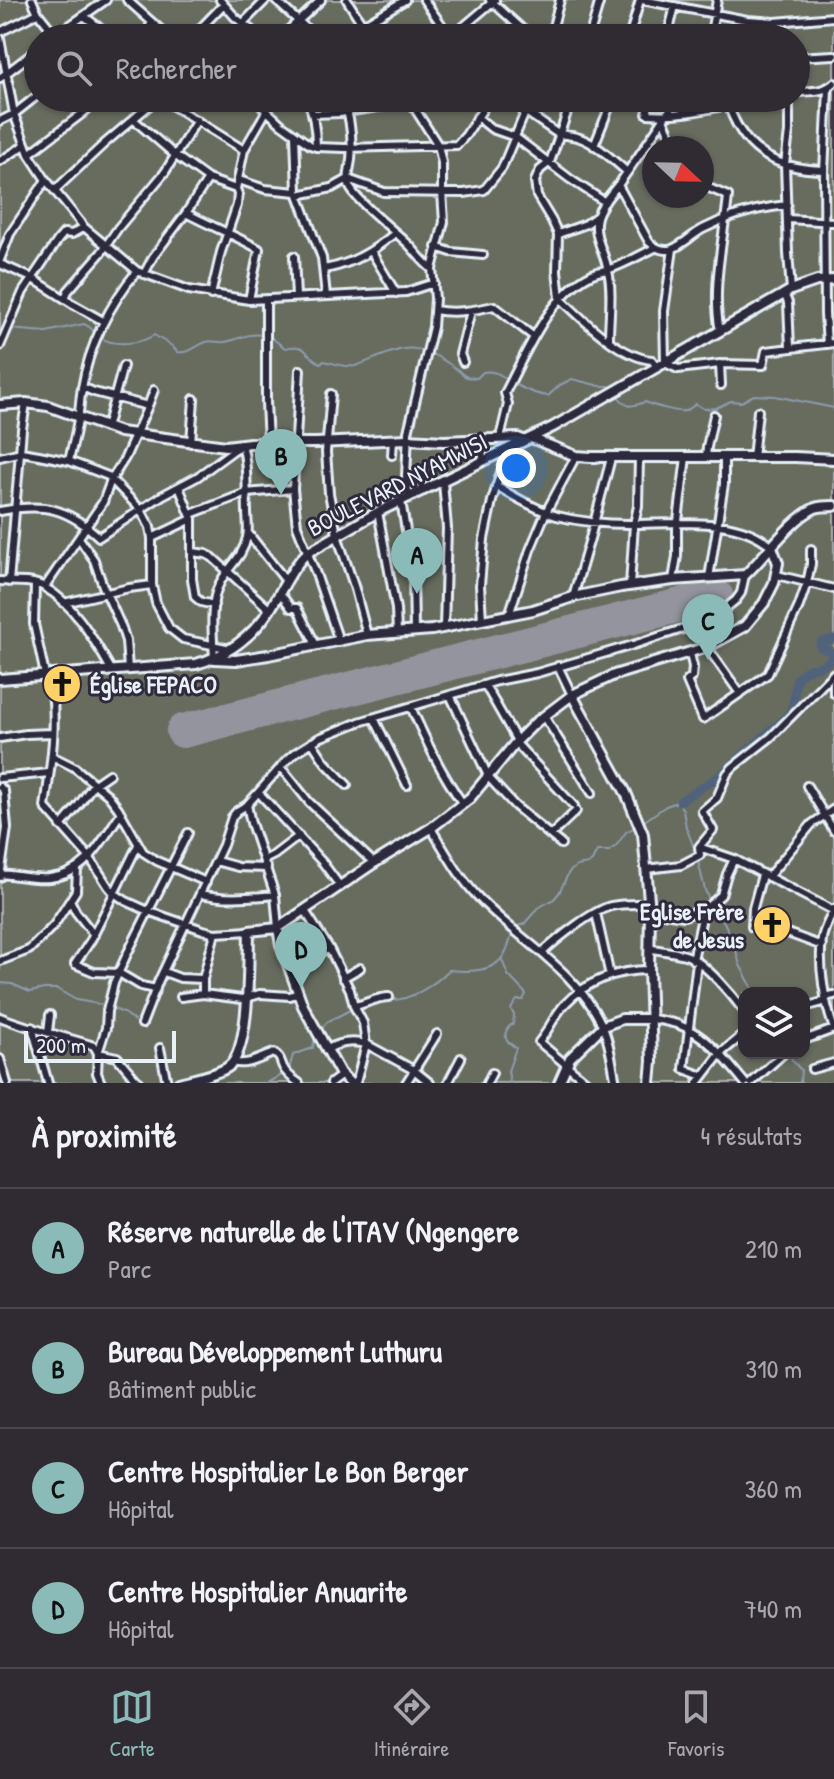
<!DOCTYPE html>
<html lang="fr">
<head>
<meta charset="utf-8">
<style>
  :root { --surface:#302a33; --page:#38323b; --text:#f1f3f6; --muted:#a8a7ac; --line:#4b464e; --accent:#8bbbb9 }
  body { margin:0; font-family:"Patrick Hand",sans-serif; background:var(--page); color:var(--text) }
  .controls { position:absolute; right:24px; bottom:24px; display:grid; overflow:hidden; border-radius:16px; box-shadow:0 2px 6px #0004 }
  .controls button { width:72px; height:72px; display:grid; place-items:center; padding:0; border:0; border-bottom:2px solid var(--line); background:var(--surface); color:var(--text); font:40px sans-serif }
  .compass { position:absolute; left:642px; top:136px; width:72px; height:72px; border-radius:50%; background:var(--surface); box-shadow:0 2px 6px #0004; rotate:112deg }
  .scale { position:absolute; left:24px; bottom:20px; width:152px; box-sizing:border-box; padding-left:8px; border:4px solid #e8f1f8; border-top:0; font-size:22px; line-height:28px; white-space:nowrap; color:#e8f1f8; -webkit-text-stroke:6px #2f2a3d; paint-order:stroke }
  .you { position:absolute; left:516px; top:468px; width:28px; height:28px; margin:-20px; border:6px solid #fff; border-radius:50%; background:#1a73e8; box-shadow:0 0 0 12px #1a73e833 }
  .badge { display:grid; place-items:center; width:52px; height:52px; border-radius:50%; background:var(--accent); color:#111; font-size:26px; font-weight:700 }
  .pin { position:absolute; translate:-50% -66px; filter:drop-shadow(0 2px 4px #0008) }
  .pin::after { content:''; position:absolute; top:42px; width:28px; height:24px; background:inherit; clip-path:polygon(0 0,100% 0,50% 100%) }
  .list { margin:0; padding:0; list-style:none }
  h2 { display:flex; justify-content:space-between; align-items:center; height:104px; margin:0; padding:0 32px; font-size:34px }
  h2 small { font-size:26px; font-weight:400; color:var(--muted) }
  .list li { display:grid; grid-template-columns:52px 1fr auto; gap:24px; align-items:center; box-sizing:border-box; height:120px; padding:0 32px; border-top:2px solid var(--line) }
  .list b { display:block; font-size:30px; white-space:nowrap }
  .list p { margin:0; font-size:26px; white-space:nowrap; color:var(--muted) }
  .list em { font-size:26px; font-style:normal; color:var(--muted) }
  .icon { flex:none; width:44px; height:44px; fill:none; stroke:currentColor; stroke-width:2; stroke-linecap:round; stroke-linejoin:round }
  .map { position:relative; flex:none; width:834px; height:1083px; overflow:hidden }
  .search { position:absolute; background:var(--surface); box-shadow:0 2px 6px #0004; left:24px; right:24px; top:24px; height:88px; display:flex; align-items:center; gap:20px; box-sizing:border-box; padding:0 28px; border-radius:44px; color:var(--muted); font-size:30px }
  .sheet { height:584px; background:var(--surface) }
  nav { display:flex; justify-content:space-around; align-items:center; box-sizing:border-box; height:112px; border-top:2px solid var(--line); background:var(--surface); font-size:22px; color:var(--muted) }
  nav a { display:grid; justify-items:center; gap:4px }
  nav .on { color:var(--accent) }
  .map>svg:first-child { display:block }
  .green { fill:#686c5e; stroke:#a8aeab; stroke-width:2; fill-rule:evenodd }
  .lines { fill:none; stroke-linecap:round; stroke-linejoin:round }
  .stream { stroke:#8d9cae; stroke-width:2 }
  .river { stroke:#51647c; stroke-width:9 }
  .runway { stroke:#94949e; stroke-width:34 }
  .street-casing { stroke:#e8f1f8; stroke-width:12 }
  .secondary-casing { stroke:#e8f1f8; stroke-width:14 }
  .street { stroke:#2f2a3d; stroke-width:6 }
  .secondary { stroke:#2f2a3d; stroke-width:8 }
  .labels { text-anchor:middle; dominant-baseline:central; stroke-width:6; stroke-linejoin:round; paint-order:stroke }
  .street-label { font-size:24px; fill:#e8f1f8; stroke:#2f2a3d }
  .poi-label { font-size:24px; font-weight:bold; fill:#e8f1f8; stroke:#2f2a3d; text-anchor:start }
</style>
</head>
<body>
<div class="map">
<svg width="834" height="1083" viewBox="0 0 834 1083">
  <rect width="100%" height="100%" fill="#403844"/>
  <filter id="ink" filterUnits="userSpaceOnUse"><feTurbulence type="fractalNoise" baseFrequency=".0125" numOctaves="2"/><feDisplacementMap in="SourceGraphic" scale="16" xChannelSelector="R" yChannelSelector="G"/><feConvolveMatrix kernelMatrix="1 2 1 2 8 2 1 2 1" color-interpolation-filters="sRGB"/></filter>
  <g filter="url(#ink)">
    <path class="green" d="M 0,0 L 834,0 L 834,1083 L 0,1083 ZM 38,38 L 796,38 L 796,98 L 38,98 ZM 654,148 L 702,148 L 702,196 L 654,196 ZM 744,993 L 804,993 L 804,1053 L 744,1053 Z"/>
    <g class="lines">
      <path class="stream" d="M 9,329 L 46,332 L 84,324 C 92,327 93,332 100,337 C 113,347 141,344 154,335 L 172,346 L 177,352 C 190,354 195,346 206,342 C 213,340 219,343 225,342 C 242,339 244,333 263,335
        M 268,335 L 285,348 C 309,343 303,354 320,363 L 324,361 C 333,363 345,368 355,366 C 372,361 398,346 415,349 C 429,350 444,360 455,368 C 459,370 461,374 465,376 C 469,378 473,378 477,378 L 483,372 C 498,369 505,379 518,386 C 528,391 538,395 548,396 L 560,385 L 572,379 L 600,386 L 609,386 L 613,390
        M 617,395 C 628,409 630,407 645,402 C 651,405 679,413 685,411 C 689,410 692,406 696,404 L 704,409 L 716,408 L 731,401 L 741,402 L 754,395 L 775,396 L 834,408
        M 643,822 L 666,806 L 680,801 L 680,805 L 683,810 L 686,827 L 696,853 L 705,890 L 710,901
        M 713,906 L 724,922 L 734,944 L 740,965 L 755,993
        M 502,960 L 508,975 L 526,994 L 523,1000 L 517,1000 L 511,1009 L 514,1015 L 513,1024 C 506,1027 504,1035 507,1041 L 516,1048 L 508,1071 L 510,1083
        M 0,983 L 12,984 L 30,992 L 44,989 L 57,989 L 76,1000 L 105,1005
        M 387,1000 C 409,1002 434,985 449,970 C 469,972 497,973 506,951 C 510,943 511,935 514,927 L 524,924 L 538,908 L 554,899 L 559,893 L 569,872 L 577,866 L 588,864 L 592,861 L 597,851 L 609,851 L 616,846 L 626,832 L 635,827
        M 111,1008 L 124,1013 L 134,1021
        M 320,1031 L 327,1022 L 350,1010 L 373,1003
        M 790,1053 L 792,1060 L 801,1070 L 800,1083
        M 289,1069 L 293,1055 L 313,1048 L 315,1035
        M 266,1083 L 284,1074"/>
      <path class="river" d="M 680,801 L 718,777 L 787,716 L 792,708 L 797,678 C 802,674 806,669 812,668 C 822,666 826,665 833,656 L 832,653 L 821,647 L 820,644 L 821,642 L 834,639"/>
      <path class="runway" d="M 183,731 L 716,596"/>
      <g class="street-casing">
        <path id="street" d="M 32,0 L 38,13 L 58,38
          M 127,0 L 170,38
          M 220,0 L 235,17 L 261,38
          M 275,0 L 306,28 L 314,38
          M 347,0 L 371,38
          M 424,0 L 451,38
          M 490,0 L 520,27 L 535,38
          M 642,0 L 747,20 L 775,22 L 834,17
          M 84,16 L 113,38
          M 243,23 L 266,0
          M 0,32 L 38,13
          M 0,38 L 14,114 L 29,154 L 46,180 L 84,227 L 137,271 L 189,290 L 249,300 L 406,292 L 434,283
          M 52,38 L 106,0
          M 144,38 L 152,22
          M 191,38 L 223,5
          M 280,38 L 321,0
          M 341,38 L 405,0
          M 431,38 L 443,28
          M 450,38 L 495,0
          M 508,38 L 520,27
          M 550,38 L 560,0
          M 589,38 L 600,0
          M 629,38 L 640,0
          M 667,38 L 675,6
          M 710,38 L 717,0
          M 775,38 L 775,22
          M 796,57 L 834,55
          M 0,78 L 38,49
          M 796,92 C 810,91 823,93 834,83
          M 158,98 L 178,109 L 244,150
          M 253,98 L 281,124 L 310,145 L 316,147 L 345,148 L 457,145 L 466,135 L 490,98
          M 307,98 C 314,114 316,129 316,147
          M 343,98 C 351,119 353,137 351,160 C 350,167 347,177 349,185 C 353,199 394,230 406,242 C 416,251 421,261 432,269
          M 408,98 L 438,145 L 442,163 L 442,192 L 444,222 L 432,269 L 435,298 L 433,327 L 408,432 L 406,477 L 409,498
          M 506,98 L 555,132 C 563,136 572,135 580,138 C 597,144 613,160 627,172
          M 572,98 L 550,162 L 540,170 L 535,181 L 537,196 L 552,221 L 558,234 L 557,271 L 560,298 C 583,320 620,357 652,360 L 657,367
          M 651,98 L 647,114 C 675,116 701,111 728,105
          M 726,98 C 741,149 772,169 824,170
          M 789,98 L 789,132 L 785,164 L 788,253 L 791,290
          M 313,114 L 339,113 L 410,102
          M 477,117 L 492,129 L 515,137 L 570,179 L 605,202
          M 663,119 L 676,148
          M 134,120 L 176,156 L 208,179 L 236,189
          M 0,121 L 14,114 L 38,95
          M 295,135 L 297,192 L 322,258 L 326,296
          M 594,146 L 613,98
          M 29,154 L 83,113 L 100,98
          M 0,161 L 25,145
          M 239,180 L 265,189 L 297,192
          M 618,185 L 649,242 C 655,248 664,252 672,249 C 683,245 693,234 703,229 C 730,215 757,208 787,205
          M 702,185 L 728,196 C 724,238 711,289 720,331
          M 55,190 L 104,144 L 158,98
          M 298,195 L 332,188 L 348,179 L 384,192 L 464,193 L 484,190 L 502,168 L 531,98
          M 186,213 C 210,226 235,235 259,249 L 249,300
          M 788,219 L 834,222
          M 558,234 L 586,224 L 597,216
          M 436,247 L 451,252 L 483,255
          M 673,249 L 664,311 L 665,363 L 678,369 L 720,364 L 763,365 L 766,351 L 834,343
          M 371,251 L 396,293
          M 294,256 L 296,297
          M 0,260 L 10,234 L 46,180
          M 0,264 L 32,278 L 73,304 L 103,321
          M 324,269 C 350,265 375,250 395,233
          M 144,274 L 153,257 L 186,213 L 208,179
          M 784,293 L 788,303 L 790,348
          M 211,295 L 221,252 L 237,205 L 238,194 L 236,189 L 244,150 L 267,110
          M 65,298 L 68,291 L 101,253 L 118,228 L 165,172 L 197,120
          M 266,300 L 266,402 L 268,443
          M 435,310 C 455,314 475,310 494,306 L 534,337
          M 609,339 C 609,317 613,292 608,271 C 605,252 592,236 597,217 C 601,203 613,192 621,181 C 641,153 659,125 678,98
          M 827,344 L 825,314 L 824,172 L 828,89
          M 0,346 L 23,292 L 58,240 L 64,233 L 72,234 L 84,227
          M 463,362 L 460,354 L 471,311
          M 720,364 L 721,385
          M 300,370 L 293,489 L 297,526 L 316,574 L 339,641
          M 82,387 L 94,392 L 148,406
          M 331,394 L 326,452 L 329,493 L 337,535 L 355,589 L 367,635
          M 106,428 L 123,366
          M 500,438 L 508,404 L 505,393 C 526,353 549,295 592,274 C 598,271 604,271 610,269 C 625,264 640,255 655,248
          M 479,439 L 484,461
          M 191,443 L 194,399
          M 392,455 L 393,440
          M 0,457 L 21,452 L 39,455 L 69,461 L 108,476 L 141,510 L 150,527 L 152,538 L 152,585 L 156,603 L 169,628 L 183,639 L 231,649
          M 706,457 L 707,447 L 714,415
          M 753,458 L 758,411
          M 69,461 C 72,447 76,433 78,419 C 80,408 80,398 82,388 C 89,345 110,304 137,271
          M 406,477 L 417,478 L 424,491
          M 443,482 L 447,528 L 444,627
          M 496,486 C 513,496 539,511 557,516 C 580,522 606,524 630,524 C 672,524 739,515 772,547
          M 179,487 L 192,519 L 192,579 L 195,597 L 201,602 L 214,605
          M 401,501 L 413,572 L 414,632
          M 0,511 C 44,503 66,507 99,537 L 163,495 L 197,477 L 242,444 C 248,466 246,489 247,512 C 247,520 249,529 247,537 C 243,558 227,567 219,585 C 209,604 213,637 214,659
          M 378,512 L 396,609 L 397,633
          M 191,514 L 246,493 L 293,489
          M 248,533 L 286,581
          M 79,538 L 94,560 L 103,586 L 121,626 L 126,641 L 128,669
          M 152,538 L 192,519
          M 193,552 L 206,554 L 212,557 L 270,610
          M 777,575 L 834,589
          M 709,578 L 724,484 L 724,458
          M 673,580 L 677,556 L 677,529 L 686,457
          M 0,581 C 14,582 32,580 44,587 C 75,604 95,642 112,671
          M 9,582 L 22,429 L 26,403
          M 35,584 L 34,624 L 45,675
          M 630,586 L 634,524 L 638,506 L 639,457
          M 45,587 L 103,502 L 111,480 L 125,458 L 148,406 L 154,390
          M 280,593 L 291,608 L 297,608 L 316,645
          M 573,597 L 591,535 L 611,458
          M 64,603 L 129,588 L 152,585
          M 509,615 L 530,550 L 546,512 L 576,456
          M 482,620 L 480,585 L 484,539 L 492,501 L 505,459 L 502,451
          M 707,647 L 739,692
          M 690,653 L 693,667 L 692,677 L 687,681 L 703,719 L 768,674 L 799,606 L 807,583 L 811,564 L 811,549
          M 558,666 L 572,695
          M 49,674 C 59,717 51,764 45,807 L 90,858 L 108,886 L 114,893 L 126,901 L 148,911 L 203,930 L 215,933 L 249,931
          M 834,682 L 834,693
          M 485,685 L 517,741
          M 450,695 L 489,778 L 515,806 L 561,844
          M 411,707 C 426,741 441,773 463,804
          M 544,716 L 592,793
          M 374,718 L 407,785
          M 0,738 L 26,734 L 52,733
          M 312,742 L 325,762 L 347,785
          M 516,743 L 574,806
          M 52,756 L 74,767 L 108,795 L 118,808 L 143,852 L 157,861 L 206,882
          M 281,767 L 309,802 L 374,863
          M 0,778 L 49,773
          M 807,786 L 834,831
          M 0,787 L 4,791 L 7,828 L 0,877
          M 259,793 L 323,863 L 340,886
          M 247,805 L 251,823 L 275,895 L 278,928
          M 61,826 L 78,806 L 93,785 L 109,774
          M 431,828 C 446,853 460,879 480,899 C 520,941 575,969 601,1023 C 610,1041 612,1064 616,1083
          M 551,835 L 576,811
          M 138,845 L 91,940 L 75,964 L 94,972 L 119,973 L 141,986 L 156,989
          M 699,847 L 734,859
          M 264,860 L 274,855 L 299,836
          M 216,861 L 238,867 L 267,868
          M 646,869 L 681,865 L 700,855 L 699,847 L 713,830 L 702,811 L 717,798 L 727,774 L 733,767 L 771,737 L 834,673
          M 0,874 C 16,875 34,880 50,878 C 87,874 102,840 121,813
          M 762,875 L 753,908 L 752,927 L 782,931 L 822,946
          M 768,877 L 812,824 L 834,809
          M 201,894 C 226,900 250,897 275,895
          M 70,900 L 76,912 L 94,935
          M 834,909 C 830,919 823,929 822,939 C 818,966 825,1004 834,1029
          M 305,911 L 329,948 L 350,990 L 354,1006 C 366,1004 377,997 389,997
          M 650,911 L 684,916 L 706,908 L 721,895 L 727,874 L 734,859 L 834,911
          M 596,913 L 610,976
          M 649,948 C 661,951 676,952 688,956 C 706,964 732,995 744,1011
          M 543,952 C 558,938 592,911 611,906 C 624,903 637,904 649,904
          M 693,960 L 702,917 L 706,908
          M 0,961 L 29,950 L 54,925 L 76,891 L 77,869
          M 697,962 L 684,1069 L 703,1076
          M 289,968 L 329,948
          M 164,972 L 180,978 L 203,979
          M 343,978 L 360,968
          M 203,994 L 203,979 L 215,933
          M 181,997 L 203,994 L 242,999 L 260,994 L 290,996 L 298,993
          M 354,1006 L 363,1023 L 366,1044 L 356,1083
          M 804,1007 L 823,1002 L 829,996 L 834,995
          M 0,1017 C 30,1029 63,1036 94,1046 L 98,1053 L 117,1057 L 139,1083
          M 652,1019 C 660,1020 669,1022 677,1024 C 706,1034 726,1060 745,1083
          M 142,1024 L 159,980 L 223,845 L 232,817 L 237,811 L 247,805 L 287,760 L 295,753 L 319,738 L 359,722 L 497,681 L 537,673 L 633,645 L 698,624 L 721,612 L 736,600 L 741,593 L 745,575
          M 32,1027 L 48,1083
          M 48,1032 L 50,1015
          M 804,1040 L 834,1029
          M 160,1048 L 167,1083
          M 326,1050 C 339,1042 351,1040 366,1044 L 414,1070 L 430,1083
          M 0,1059 L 7,1083
          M 233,1062 C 247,1067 261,1057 274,1053 C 281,1058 280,1060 283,1067 C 286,1074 293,1079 299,1083
          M 812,1069 L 834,1063
          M 101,1083 L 97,1073 L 98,1053 L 106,1028 L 107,1011 L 114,983 L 127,954 L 188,833
          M 331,1083 L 342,1075
          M 406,1083 L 437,1034
          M 448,1083 L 461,1058
          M 487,1083 L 492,1073
          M 588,1083 L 539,1042 C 549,1030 554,1016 564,1005 C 586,981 617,970 649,970
          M 698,1083 L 721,1053 L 744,1034
          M 751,1083 L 784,1053"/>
      </g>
      <g class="secondary-casing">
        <path id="secondary" d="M 0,405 L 26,403 L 48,406 L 120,432 L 226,446 L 250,443 L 316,443 L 407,439 L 444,441 L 518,438 L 523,440
          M 531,438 L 576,456 L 591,457 L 795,457 L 834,459
          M 215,659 L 236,660 L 268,655 L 367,635 L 432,630 L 533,610 L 573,597 L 621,587 L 673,580 L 745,575 C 766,556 790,520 815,508 C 821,506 827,506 834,506
          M 0,679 L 196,664 C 235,653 261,629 279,594 C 288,579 294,565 307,553 L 378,512 L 553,427 L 791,290 L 817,281 L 834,280
          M 572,695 L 626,793 L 643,834 L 650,911 L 649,970 L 652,1061 L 650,1083
          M 278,928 L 281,945 L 303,1006 L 340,1073 L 350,1083
          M 179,1083 C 193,1079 216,1075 228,1067 C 251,1052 248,958 249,931 L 278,928 L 374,863 L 431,828 L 470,798 L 517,741 L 535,723 L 572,695 L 614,675 L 707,647 L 745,626 L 764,603 L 774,583 L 778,563 L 772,547
          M 559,1083 L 570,1058 L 603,1026 L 622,1019 L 652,1019"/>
      </g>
      <use href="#street" class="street"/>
      <use href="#secondary" class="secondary"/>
    </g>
  </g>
  <defs>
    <g id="church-disc" transform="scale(2)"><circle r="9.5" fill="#ffd166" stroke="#2f2a3d"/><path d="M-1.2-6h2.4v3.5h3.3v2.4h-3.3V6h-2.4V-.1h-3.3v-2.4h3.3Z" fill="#111"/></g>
  </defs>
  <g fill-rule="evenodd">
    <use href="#church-disc" x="62" y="684"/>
    <use href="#church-disc" x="772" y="925"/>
  </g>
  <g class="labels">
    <g class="street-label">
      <text transform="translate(397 484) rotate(-27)">BOULEVARD NYAMWISI</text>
    </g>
    <g class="poi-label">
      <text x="90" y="684">Église FEPACO</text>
      <text x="744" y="911" text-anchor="end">Eglise Frère<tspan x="744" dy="28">de Jesus</tspan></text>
    </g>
  </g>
</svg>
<div class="controls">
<button><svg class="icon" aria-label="layers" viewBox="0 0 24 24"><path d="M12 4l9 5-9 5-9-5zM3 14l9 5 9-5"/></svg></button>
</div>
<svg class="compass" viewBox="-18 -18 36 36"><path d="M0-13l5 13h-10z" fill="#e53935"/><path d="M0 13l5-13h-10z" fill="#a8a7ac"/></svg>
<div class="scale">200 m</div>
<div class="you"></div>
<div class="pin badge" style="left:417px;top:594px">A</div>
<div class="pin badge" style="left:281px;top:495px">B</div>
<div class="pin badge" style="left:708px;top:660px">C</div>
<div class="pin badge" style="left:301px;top:988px">D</div>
<div class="search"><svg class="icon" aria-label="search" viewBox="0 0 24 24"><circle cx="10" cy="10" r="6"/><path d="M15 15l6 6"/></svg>Rechercher</div>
</div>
<section class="sheet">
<h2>À proximité<small>4 résultats</small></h2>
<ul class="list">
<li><span class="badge">A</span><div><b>Réserve naturelle de l'ITAV (Ngengere</b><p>Parc</p></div><em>210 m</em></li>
<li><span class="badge">B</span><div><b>Bureau Développement Luthuru</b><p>Bâtiment public</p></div><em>310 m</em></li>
<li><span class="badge">C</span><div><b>Centre Hospitalier Le Bon Berger</b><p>Hôpital</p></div><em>360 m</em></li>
<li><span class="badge">D</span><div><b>Centre Hospitalier Anuarite</b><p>Hôpital</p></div><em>740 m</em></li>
</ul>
</section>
<nav>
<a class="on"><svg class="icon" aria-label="map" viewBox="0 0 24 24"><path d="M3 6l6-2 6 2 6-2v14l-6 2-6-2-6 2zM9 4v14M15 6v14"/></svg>Carte</a>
<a><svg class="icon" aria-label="directions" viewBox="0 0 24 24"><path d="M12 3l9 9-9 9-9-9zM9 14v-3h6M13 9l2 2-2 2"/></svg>Itinéraire</a>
<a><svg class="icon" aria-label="saved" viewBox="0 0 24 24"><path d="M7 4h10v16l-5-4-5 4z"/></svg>Favoris</a>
</nav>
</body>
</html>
